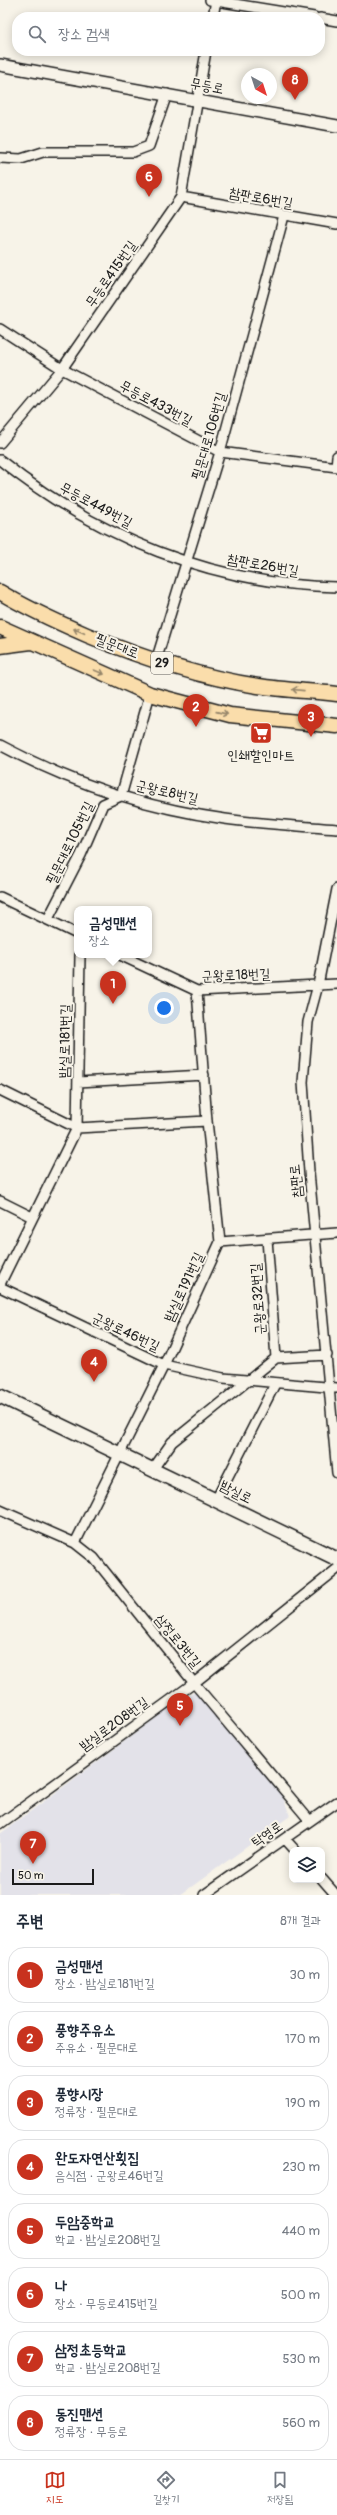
<!DOCTYPE html>
<html lang="ko">
<head>
<meta charset="utf-8">
<style>
  :root { --surface:#fff; --page:#f2f2f3; --text:#1f2937; --muted:#747a83; --line:#e0e1e3; --accent:#c8321e }
  body { margin:0; font-family:Pangolin,"Poor Story",sans-serif; background:var(--page); color:var(--text) }
  .controls { position:absolute; right:12px; bottom:12px; display:grid; overflow:hidden; border-radius:8px; box-shadow:0 2px 10px #0003 }
  .controls button { width:36px; height:36px; display:grid; place-items:center; padding:0; border:0; border-bottom:1px solid var(--line); background:var(--surface); color:var(--text); font:20px sans-serif }
  .compass { position:absolute; left:241px; top:68px; width:36px; height:36px; border-radius:50%; background:var(--surface); box-shadow:0 2px 10px #0003; rotate:141deg }
  .scale { position:absolute; left:12px; bottom:10px; width:82px; box-sizing:border-box; padding-left:4px; border:2px solid #1c1c1c; border-top:0; font-size:11px; line-height:14px; white-space:nowrap; color:#1c1c1c; -webkit-text-stroke:3px #f7f3e8; paint-order:stroke }
  .you { position:absolute; left:164px; top:1008px; width:14px; height:14px; margin:-10px; border:3px solid #fff; border-radius:50%; background:#1a73e8; box-shadow:0 0 0 6px #1a73e833 }
  .badge { display:grid; place-items:center; width:26px; height:26px; border-radius:50%; background:var(--accent); color:#fff; font-size:13px; font-weight:700 }
  .pin { position:absolute; translate:-50% -33px; filter:drop-shadow(0 1px 2px #0008) }
  .pin::after { content:''; position:absolute; top:21px; width:14px; height:12px; background:inherit; clip-path:polygon(0 0,100% 0,50% 100%) }
  .popup { position:absolute; left:74px; top:906px; width:78px; height:52px; box-sizing:border-box; display:grid; place-content:center; border-radius:8px; background:var(--surface); filter:drop-shadow(0 1px 3px #0005); font-size:13px; white-space:nowrap; color:var(--muted) }
  .popup b { font-size:15px; color:var(--text) }
  .popup::after { content:''; position:absolute; left:50%; top:100%; margin-left:-8px; border:8px solid transparent; border-top-color:var(--surface) }
  .list { margin:0; padding:0; list-style:none }
  h2 { display:flex; justify-content:space-between; align-items:center; height:52px; margin:0; padding:0 16px; font-size:17px }
  h2 small { font-size:13px; font-weight:400; color:var(--muted) }
  .list li { display:grid; grid-template-columns:26px 1fr auto; gap:12px; align-items:center; box-sizing:border-box; height:56px; margin:0 8px 8px; padding:0 8px; border:1px solid var(--line); border-radius:16px }
  .list b { display:block; font-size:15px; white-space:nowrap }
  .list p { margin:0; font-size:13px; white-space:nowrap; color:var(--muted) }
  .list em { font-size:13px; font-style:normal; color:var(--muted) }
  .icon { flex:none; width:22px; height:22px; fill:none; stroke:currentColor; stroke-width:2; stroke-linecap:round; stroke-linejoin:round }
  .map { position:relative; flex:none; width:337px; height:1895px; overflow:hidden }
  .search { position:absolute; background:var(--surface); box-shadow:0 2px 10px #0003; left:12px; right:12px; top:12px; height:44px; display:flex; align-items:center; gap:10px; box-sizing:border-box; padding:0 14px; border-radius:16px; color:var(--muted); font-size:15px }
  .sheet { height:564px; background:var(--surface) }
  nav { display:flex; justify-content:space-around; align-items:center; box-sizing:border-box; height:56px; border-top:1px solid var(--line); background:var(--surface); font-size:11px; color:var(--muted) }
  nav a { display:grid; justify-items:center; gap:2px }
  nav .on { color:var(--accent) }
  .map>svg:first-child { display:block }
  .built { fill:#e3e2e9 }
  .lines { fill:none; stroke-linecap:round; stroke-linejoin:round }
  .minor-casing { stroke:#1c1c1c; stroke-width:12 }
  .tertiary-casing { stroke:#1c1c1c; stroke-width:14 }
  .secondary-casing { stroke:#1c1c1c; stroke-width:16 }
  .primary-casing { stroke:#1c1c1c; stroke-width:17 }
  .minor { stroke:#f7f3e8; stroke-width:9 }
  .tertiary { stroke:#f7f3e8; stroke-width:11 }
  .secondary { stroke:#f7f3e8; stroke-width:13 }
  .primary { stroke:#faddab; stroke-width:14 }
  .oneway { stroke:#96866b }
  .labels { text-anchor:middle; dominant-baseline:central; stroke-width:4; stroke-linejoin:round; paint-order:stroke }
  .shield { fill:#f7f3e8; stroke:#5e5c59; stroke-width:1 }
  .shield-label { font-size:13px; font-weight:bold; fill:#1c1c1c }
  .street-label { font-size:14px; fill:#1c1c1c; stroke:#f7f3e8 }
  .poi-label { font-size:14px; fill:#1c1c1c; stroke:#f7f3e8 }
</style>
</head>
<body>
<div class="map">
<svg width="337" height="1895" viewBox="0 0 337 1895">
  <rect width="100%" height="100%" fill="#f7f3e8"/>
  <filter id="ink" filterUnits="userSpaceOnUse"><feTurbulence type="fractalNoise" baseFrequency=".025" numOctaves="2"/><feDisplacementMap in="SourceGraphic" scale="8" xChannelSelector="R" yChannelSelector="G"/><feConvolveMatrix kernelMatrix="1 2 1 2 8 2 1 2 1" color-interpolation-filters="sRGB"/></filter>
  <g filter="url(#ink)">
    <path class="built" d="M 195,1692 L 283,1797 L 290,1816 L 180,1895 L 0,1895 L 0,1834 L 180,1700 Z"/>
    <g class="lines">
      <g class="minor-casing">
        <path id="minor" d="M 210,0 L 314,17
          M 213,17 L 216,0
          M 320,18 L 337,21
          M 0,158 L 21,159 L 43,152 L 133,152 L 149,146 L 167,94
          M 181,197 L 337,224
          M 0,329 L 62,369 L 220,452 L 337,467
          M 0,443 L 62,369 L 181,197 L 206,51
          M 0,460 C 95,537 215,585 337,587
          M 336,467 L 337,456
          M 156,661 L 220,452 L 284,216
          M 0,745 C 69,782 147,808 225,819 C 262,824 299,826 337,829
          M 337,889 L 318,985 L 308,1022 L 303,1082 L 309,1172 L 337,1473
          M 0,897 L 77,934
          M 48,919 L 81,855 L 103,804 L 121,796 L 150,694
          M 120,955 L 197,991 L 337,984
          M 78,1082 L 204,1075
          M 0,1090 L 77,1128 L 207,1121
          M 0,1201 L 32,1217
          M 267,1239 L 276,1358
          M 220,1242 L 337,1233
          M 0,1284 L 77,1128 L 80,955
          M 0,1287 L 164,1365 L 223,1378 L 337,1388
          M 153,1469 L 172,1442 L 276,1358 L 327,1355
          M 216,1500 L 275,1384
          M 0,1510 L 75,1543 L 94,1558 L 194,1683 L 310,1821
          M 75,1543 L 164,1365 L 220,1242 L 207,1121 L 197,991
          M 0,1824 L 194,1683 L 337,1569
          M 285,1839 L 295,1850
          M 322,1879 L 336,1895
          M 204,1895 L 337,1802"/>
      </g>
      <g class="tertiary-casing">
        <path id="tertiary" d="M 0,65 L 337,126"/>
      </g>
      <g class="secondary-casing">
        <path id="secondary" d="M 0,1396 L 337,1559"/>
      </g>
      <g class="primary-casing">
        <path id="primary" d="M 0,592 C 28,609 57,622 87,635 C 142,658 199,677 258,686 C 284,690 311,691 337,694
          M 0,627 L 150,694 L 230,715 L 337,726
          M 0,646 L 31,642"/>
      </g>
      <use href="#minor" class="minor"/>
      <use href="#tertiary" class="tertiary"/>
      <use href="#secondary" class="secondary"/>
      <use href="#primary" class="primary"/>
    </g>
    <defs><path id="oneway-shaft" d="M-6 0H5M1.5-3L5.5 0L1.5 3" fill="none" stroke-width="1.6" stroke-linecap="round" stroke-linejoin="round"/></defs>
    <g class="oneway">
      <use href="#oneway-shaft" transform="translate(79 631) rotate(-157)"/>
      <use href="#oneway-shaft" transform="translate(99 672) rotate(23)"/>
      <use href="#oneway-shaft" transform="translate(298 690) rotate(-174)"/>
      <use href="#oneway-shaft" transform="translate(222 713) rotate(13)"/>
    </g>
  </g>
  <defs>
    <g id="supermarket-square" transform="scale(1.15)"><rect x="-9" y="-9" width="18" height="18" rx="4" fill="#c8321e" stroke="#f7f3e8"/><path d="M-6-5.5h2.5l.6 2H6L4.5 2H-2.5L-4.4-4H-6ZM-1.5 3.2a1.3 1.3 0 1 0 .1 0ZM3 3.2a1.3 1.3 0 1 0 .1 0Z" fill="#fff"/></g>
  </defs>
  <g fill-rule="evenodd">
    <use href="#supermarket-square" x="261" y="733"/>
  </g>
  <g class="labels">
    <rect class="shield" x="151" y="652" width="22" height="22" rx="3"/>
    <g class="shield-label">
      <text x="162" y="663">29</text>
    </g>
    <g class="street-label">
      <text transform="translate(207 86) rotate(11)">무등로</text>
      <text transform="translate(261 198) rotate(10)">참판로6번길</text>
      <text transform="translate(111 274) rotate(-55)">무등로415번길</text>
      <text transform="translate(156 403) rotate(28)">무등로433번길</text>
      <text transform="translate(209 436) rotate(-74)">필문대로106번길</text>
      <text transform="translate(96 505) rotate(28)">무등로449번길</text>
      <text transform="translate(263 565) rotate(10)">참판로26번길</text>
      <text transform="translate(117 646) rotate(21)">필문대로</text>
      <text transform="translate(167 792) rotate(13)">군왕로8번길</text>
      <text transform="translate(70 843) rotate(-64)">필문대로105번길</text>
      <text transform="translate(236 975) rotate(-2)">군왕로18번길</text>
      <text transform="translate(65 1041) rotate(-89)">밤실로181번길</text>
      <text transform="translate(296 1181) rotate(-96)">참판로</text>
      <text transform="translate(184 1287) rotate(-65)">밤실로191번길</text>
      <text transform="translate(258 1299) rotate(-94)">군왕로32번길</text>
      <text transform="translate(126 1332) rotate(25)">군왕로46번길</text>
      <text transform="translate(236 1492) rotate(27)">밤실로</text>
      <text transform="translate(178 1641) rotate(51)">삼정로3번길</text>
      <text transform="translate(114 1724) rotate(-36)">밤실로208번길</text>
      <text transform="translate(267 1834) rotate(-35)">탁영로</text>
    </g>
    <g class="poi-label">
      <text x="261" y="755">인쇄할인마트</text>
    </g>
  </g>
</svg>
<div class="controls">
<button><svg class="icon" aria-label="layers" viewBox="0 0 24 24"><path d="M12 4l9 5-9 5-9-5zM3 14l9 5 9-5"/></svg></button>
</div>
<svg class="compass" viewBox="-18 -18 36 36"><path d="M0-13l5 13h-10z" fill="#e53935"/><path d="M0 13l5-13h-10z" fill="#747a83"/></svg>
<div class="scale">50 m</div>
<div class="you"></div>
<div class="pin badge" style="left:113px;top:1004px">1</div>
<div class="popup"><b>금성맨션</b>장소</div>
<div class="pin badge" style="left:196px;top:727px">2</div>
<div class="pin badge" style="left:311px;top:737px">3</div>
<div class="pin badge" style="left:94px;top:1382px">4</div>
<div class="pin badge" style="left:180px;top:1726px">5</div>
<div class="pin badge" style="left:149px;top:197px">6</div>
<div class="pin badge" style="left:33px;top:1864px">7</div>
<div class="pin badge" style="left:295px;top:100px">8</div>
<div class="search"><svg class="icon" aria-label="search" viewBox="0 0 24 24"><circle cx="10" cy="10" r="6"/><path d="M15 15l6 6"/></svg>장소 검색</div>
</div>
<section class="sheet">
<h2>주변<small>8개 결과</small></h2>
<ul class="list">
<li><span class="badge">1</span><div><b>금성맨션</b><p>장소 · 밤실로181번길</p></div><em>30 m</em></li>
<li><span class="badge">2</span><div><b>풍향주유소</b><p>주유소 · 필문대로</p></div><em>170 m</em></li>
<li><span class="badge">3</span><div><b>풍향시장</b><p>정류장 · 필문대로</p></div><em>190 m</em></li>
<li><span class="badge">4</span><div><b>완도자연산횟집</b><p>음식점 · 군왕로46번길</p></div><em>230 m</em></li>
<li><span class="badge">5</span><div><b>두암중학교</b><p>학교 · 밤실로208번길</p></div><em>440 m</em></li>
<li><span class="badge">6</span><div><b>나</b><p>장소 · 무등로415번길</p></div><em>500 m</em></li>
<li><span class="badge">7</span><div><b>삼정초등학교</b><p>학교 · 밤실로208번길</p></div><em>530 m</em></li>
<li><span class="badge">8</span><div><b>동진맨션</b><p>정류장 · 무등로</p></div><em>560 m</em></li>
</ul>
</section>
<nav>
<a class="on"><svg class="icon" aria-label="map" viewBox="0 0 24 24"><path d="M3 6l6-2 6 2 6-2v14l-6 2-6-2-6 2zM9 4v14M15 6v14"/></svg>지도</a>
<a><svg class="icon" aria-label="directions" viewBox="0 0 24 24"><path d="M12 3l9 9-9 9-9-9zM9 14v-3h6M13 9l2 2-2 2"/></svg>길찾기</a>
<a><svg class="icon" aria-label="saved" viewBox="0 0 24 24"><path d="M7 4h10v16l-5-4-5 4z"/></svg>저장됨</a>
</nav>
</body>
</html>
